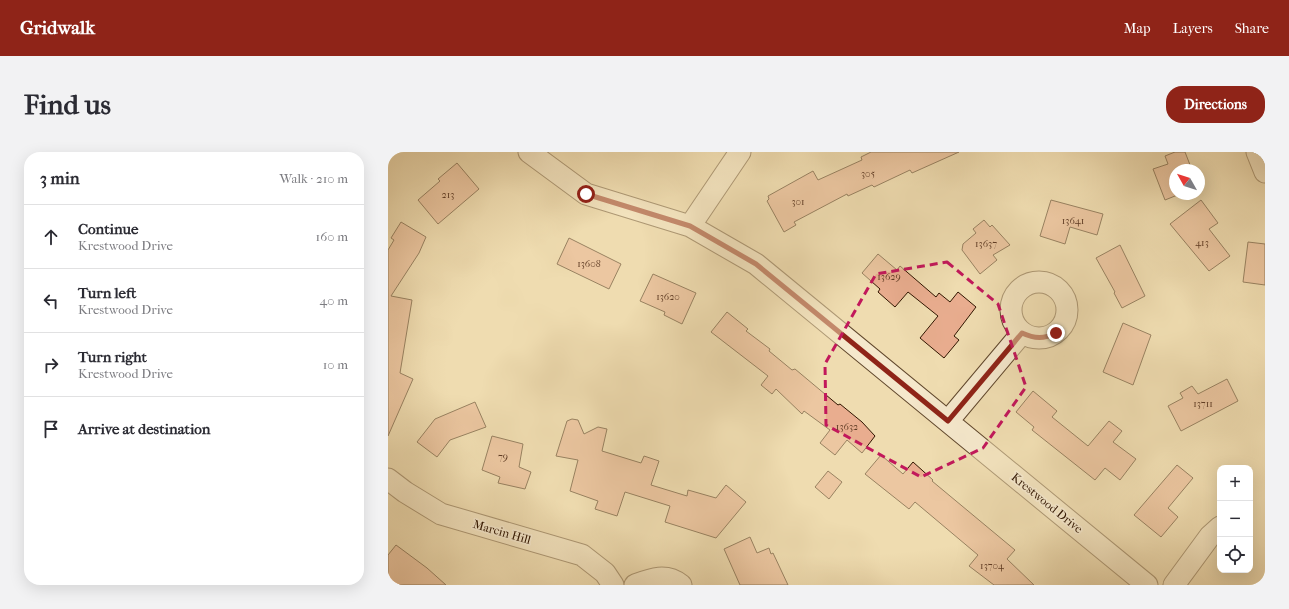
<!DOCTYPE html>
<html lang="en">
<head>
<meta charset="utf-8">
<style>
  :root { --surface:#fff; --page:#f2f2f3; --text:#2b2b33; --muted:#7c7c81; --line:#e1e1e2; --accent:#8f2418 }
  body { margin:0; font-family:"IM FELL French Canon",serif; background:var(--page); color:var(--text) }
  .controls { position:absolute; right:12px; bottom:12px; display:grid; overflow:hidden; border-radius:8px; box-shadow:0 4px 16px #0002 }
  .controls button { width:36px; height:36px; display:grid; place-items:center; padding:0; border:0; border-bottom:1px solid var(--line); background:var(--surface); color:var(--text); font:20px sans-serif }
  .compass { position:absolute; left:781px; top:12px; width:36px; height:36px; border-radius:50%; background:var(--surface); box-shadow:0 4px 16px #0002; rotate:309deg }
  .stop { position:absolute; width:12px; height:12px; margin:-9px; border:3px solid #8f2418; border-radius:50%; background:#fff }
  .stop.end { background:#8f2418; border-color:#fff; box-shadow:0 1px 4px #0008 }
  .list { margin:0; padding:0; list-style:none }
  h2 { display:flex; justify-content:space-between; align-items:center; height:52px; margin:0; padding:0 16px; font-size:17px }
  h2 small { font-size:13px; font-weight:400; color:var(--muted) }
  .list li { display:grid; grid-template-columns:26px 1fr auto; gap:12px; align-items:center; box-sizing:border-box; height:64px; padding:0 16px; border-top:1px solid var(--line) }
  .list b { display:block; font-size:15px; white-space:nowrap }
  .list p { margin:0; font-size:13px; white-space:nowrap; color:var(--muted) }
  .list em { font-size:13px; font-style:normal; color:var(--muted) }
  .icon { flex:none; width:22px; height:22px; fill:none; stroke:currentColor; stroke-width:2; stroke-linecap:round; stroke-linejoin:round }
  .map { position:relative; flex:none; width:877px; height:433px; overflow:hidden; border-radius:16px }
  header { display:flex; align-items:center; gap:24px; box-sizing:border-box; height:56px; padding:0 20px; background:var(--accent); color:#fff }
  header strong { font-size:19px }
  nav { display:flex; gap:22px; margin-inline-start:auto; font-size:14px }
  .intro { display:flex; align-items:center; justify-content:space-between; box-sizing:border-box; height:96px; padding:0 24px }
  h1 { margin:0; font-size:28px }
  .button { padding:10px 18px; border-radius:16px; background:var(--accent); color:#fff; font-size:14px; font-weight:700 }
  main { display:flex; gap:24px; padding:0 24px }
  aside { flex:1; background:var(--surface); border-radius:16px; box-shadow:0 4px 16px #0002 }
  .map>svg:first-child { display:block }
  .building { fill:#e9ad8f; stroke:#301500 }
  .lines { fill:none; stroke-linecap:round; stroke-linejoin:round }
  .minor-casing { stroke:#60472c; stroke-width:23 }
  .minor { stroke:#f5e8cc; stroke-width:21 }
  .route { stroke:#8f2418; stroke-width:5 }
  .marked { fill:none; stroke:#c2185b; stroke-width:3; stroke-dasharray:8 5; stroke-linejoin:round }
  .labels { text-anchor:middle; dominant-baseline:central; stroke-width:3.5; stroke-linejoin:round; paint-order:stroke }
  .number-label { font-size:10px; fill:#5e3b24 }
  .street-label { font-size:12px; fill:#301500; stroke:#f5e8cc }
</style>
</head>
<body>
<header>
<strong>Gridwalk</strong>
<nav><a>Map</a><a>Layers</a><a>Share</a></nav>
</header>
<div class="intro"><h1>Find us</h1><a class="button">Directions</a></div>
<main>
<aside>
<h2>3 min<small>Walk · 210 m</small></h2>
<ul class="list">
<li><svg class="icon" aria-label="ahead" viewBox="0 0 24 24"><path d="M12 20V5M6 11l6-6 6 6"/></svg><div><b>Continue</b><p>Krestwood Drive</p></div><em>160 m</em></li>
<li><svg class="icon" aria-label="left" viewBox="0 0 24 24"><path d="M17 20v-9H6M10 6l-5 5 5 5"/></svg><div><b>Turn left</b><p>Krestwood Drive</p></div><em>40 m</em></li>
<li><svg class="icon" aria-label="right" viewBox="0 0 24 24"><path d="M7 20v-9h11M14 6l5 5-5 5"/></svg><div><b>Turn right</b><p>Krestwood Drive</p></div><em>10 m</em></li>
<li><svg class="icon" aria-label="arrive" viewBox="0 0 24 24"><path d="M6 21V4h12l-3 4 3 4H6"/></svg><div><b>Arrive at destination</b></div></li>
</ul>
</aside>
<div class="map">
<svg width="877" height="433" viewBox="0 0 877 433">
  <rect width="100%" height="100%" fill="#efdcb0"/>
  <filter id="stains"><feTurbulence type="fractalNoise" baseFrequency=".005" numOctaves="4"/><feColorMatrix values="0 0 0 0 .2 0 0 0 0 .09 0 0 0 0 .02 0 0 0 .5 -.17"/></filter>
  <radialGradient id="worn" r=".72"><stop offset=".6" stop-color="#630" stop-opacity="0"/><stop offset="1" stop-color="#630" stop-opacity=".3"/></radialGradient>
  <path class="building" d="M 483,0 L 571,0 L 524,21 L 522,18 L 486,35 L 484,33 L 460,44 L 459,42 L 406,70 L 408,73 L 396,80 L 379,49 L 381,47 L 380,44 L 425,19 L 430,28 L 474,8 L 473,5 Z
    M 787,0 L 797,0 L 804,18 L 787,18 L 787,42 L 792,42 L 777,48 L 765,17 L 780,12 L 777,4 Z
    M 69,11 L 91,37 L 50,72 L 30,48 L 52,29 L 50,27 Z
    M 663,48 L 715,62 L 709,83 L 682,75 L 677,92 L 652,84 Z
    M 813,48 L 830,71 L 821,77 L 842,104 L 821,119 L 782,72 Z
    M 596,68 L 602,75 L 604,73 L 622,93 L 605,103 L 609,108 L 592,122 L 574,98 L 575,92 L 588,81 L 585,77 Z
    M 13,70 L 38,85 L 31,101 L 3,144 L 24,148 L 12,221 L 25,227 L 0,284 L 0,98 L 6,88 L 3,86 Z
    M 181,86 L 233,112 L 221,137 L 169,112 Z
    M 860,90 L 877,92 L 877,133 L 855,130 Z
    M 732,93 L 757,144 L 734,156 L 726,141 L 727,140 L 708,106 Z
    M 490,102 L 509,118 L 512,114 L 548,145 L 551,141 L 562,150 L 570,140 L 588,155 L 566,184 L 571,188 L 556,206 L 532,186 L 550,164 L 520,140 L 507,155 L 490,140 L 492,137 L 474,121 Z
    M 265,122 L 308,141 L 294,172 L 276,163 L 277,160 L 252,149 Z
    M 339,160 L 360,177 L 358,179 L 382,197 L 381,199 L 404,218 L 407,217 L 450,253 L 452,252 L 474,270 L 487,284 L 474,301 L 459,288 L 447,303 L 432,291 L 442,278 L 416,259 L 414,262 L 388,237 L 384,242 L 373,233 L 380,224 L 323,180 Z
    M 735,171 L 763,183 L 745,233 L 715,220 Z
    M 839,227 L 850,249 L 793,279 L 780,254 L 795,246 L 792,241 L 804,234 L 810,242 Z
    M 645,239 L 669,259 L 664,265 L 700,294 L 721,269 L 734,279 L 725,290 L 748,307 L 732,328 L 717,316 L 707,328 L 644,278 L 646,275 L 628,260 Z
    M 87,250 L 98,275 L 62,288 L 49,305 L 29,290 L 47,267 Z
    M 184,267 L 190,268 L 196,282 L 210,275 L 219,277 L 214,299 L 253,311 L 256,304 L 271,309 L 263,333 L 299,344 L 300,338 L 328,346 L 338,333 L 358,350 L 328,386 L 277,370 L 282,354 L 237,340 L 229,364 L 207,357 L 210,349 L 182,339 L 190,308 L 168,304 L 179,269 Z
    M 104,284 L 135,292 L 131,315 L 143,320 L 137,337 L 110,331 L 112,325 L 94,318 Z
    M 493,303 L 515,322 L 525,310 L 545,328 L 544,329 L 627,398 L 619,407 L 646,433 L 606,433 L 581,414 L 590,403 L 527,350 L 521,357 L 477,322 Z
    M 789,313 L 805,326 L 780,356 L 790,365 L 773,385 L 746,363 Z
    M 440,319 L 454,330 L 441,347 L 427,335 Z
    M 362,385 L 369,401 L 381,396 L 383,402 L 385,401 L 400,433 L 352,433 L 336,397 Z
    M 8,393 L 39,416 L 58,433 L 0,433 L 0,403 Z"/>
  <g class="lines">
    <g class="minor-casing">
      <path id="minor" d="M 141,0 L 198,42 L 302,74 L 368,112 L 759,433
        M 869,0 L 877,20
        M 302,74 L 352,0
        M623 158a28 28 0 1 1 56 0a28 28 0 1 1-56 0Z
        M 560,269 L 634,181
        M 0,327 L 17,340 L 53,362 L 194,403 L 217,421 L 225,433
        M 247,433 C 263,427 278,421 293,433
        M 786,433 L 822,384 L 832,375"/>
    </g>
    <use href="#minor" class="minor"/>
  </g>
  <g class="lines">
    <path class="route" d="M 198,42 L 302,74 L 368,112 L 560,269 L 634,181 C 647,187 656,187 668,181"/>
  </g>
  <path d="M0 0H877V433H0ZM 559,110 L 610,152 L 638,235 L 595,296 L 533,325 L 438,273 L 437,212 L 488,122 Z" fill="#efdcb0" fill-opacity=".55" fill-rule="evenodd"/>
  <path class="marked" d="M 559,110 L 610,152 L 638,235 L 595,296 L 533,325 L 438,273 L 437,212 L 488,122 Z"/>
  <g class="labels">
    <g class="number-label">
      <text x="480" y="22">305</text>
      <text x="60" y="43">213</text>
      <text x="410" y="50">301</text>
      <text x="685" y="69">13641</text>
      <text x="814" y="91">413</text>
      <text x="598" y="92">13637</text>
      <text x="201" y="112">13608</text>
      <text x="501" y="125">13629</text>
      <text x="280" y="145">13620</text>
      <text x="815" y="252">13711</text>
      <text x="459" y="275">13632</text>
      <text x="115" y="305">79</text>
      <text x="604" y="414">13704</text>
    </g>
    <g class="street-label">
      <text transform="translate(659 351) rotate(39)">Krestwood Drive</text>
      <text transform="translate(114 380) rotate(16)">Marcin Hill</text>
    </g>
  </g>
  <rect width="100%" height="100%" filter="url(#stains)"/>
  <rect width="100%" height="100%" fill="url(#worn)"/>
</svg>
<div class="controls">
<button>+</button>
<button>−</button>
<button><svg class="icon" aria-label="locate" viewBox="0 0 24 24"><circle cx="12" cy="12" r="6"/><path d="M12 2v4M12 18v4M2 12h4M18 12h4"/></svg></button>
</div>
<svg class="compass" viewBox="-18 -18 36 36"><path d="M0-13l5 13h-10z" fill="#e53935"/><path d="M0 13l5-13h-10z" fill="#7c7c81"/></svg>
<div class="stop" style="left:198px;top:42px"></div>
<div class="stop end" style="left:668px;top:181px"></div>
</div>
</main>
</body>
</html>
